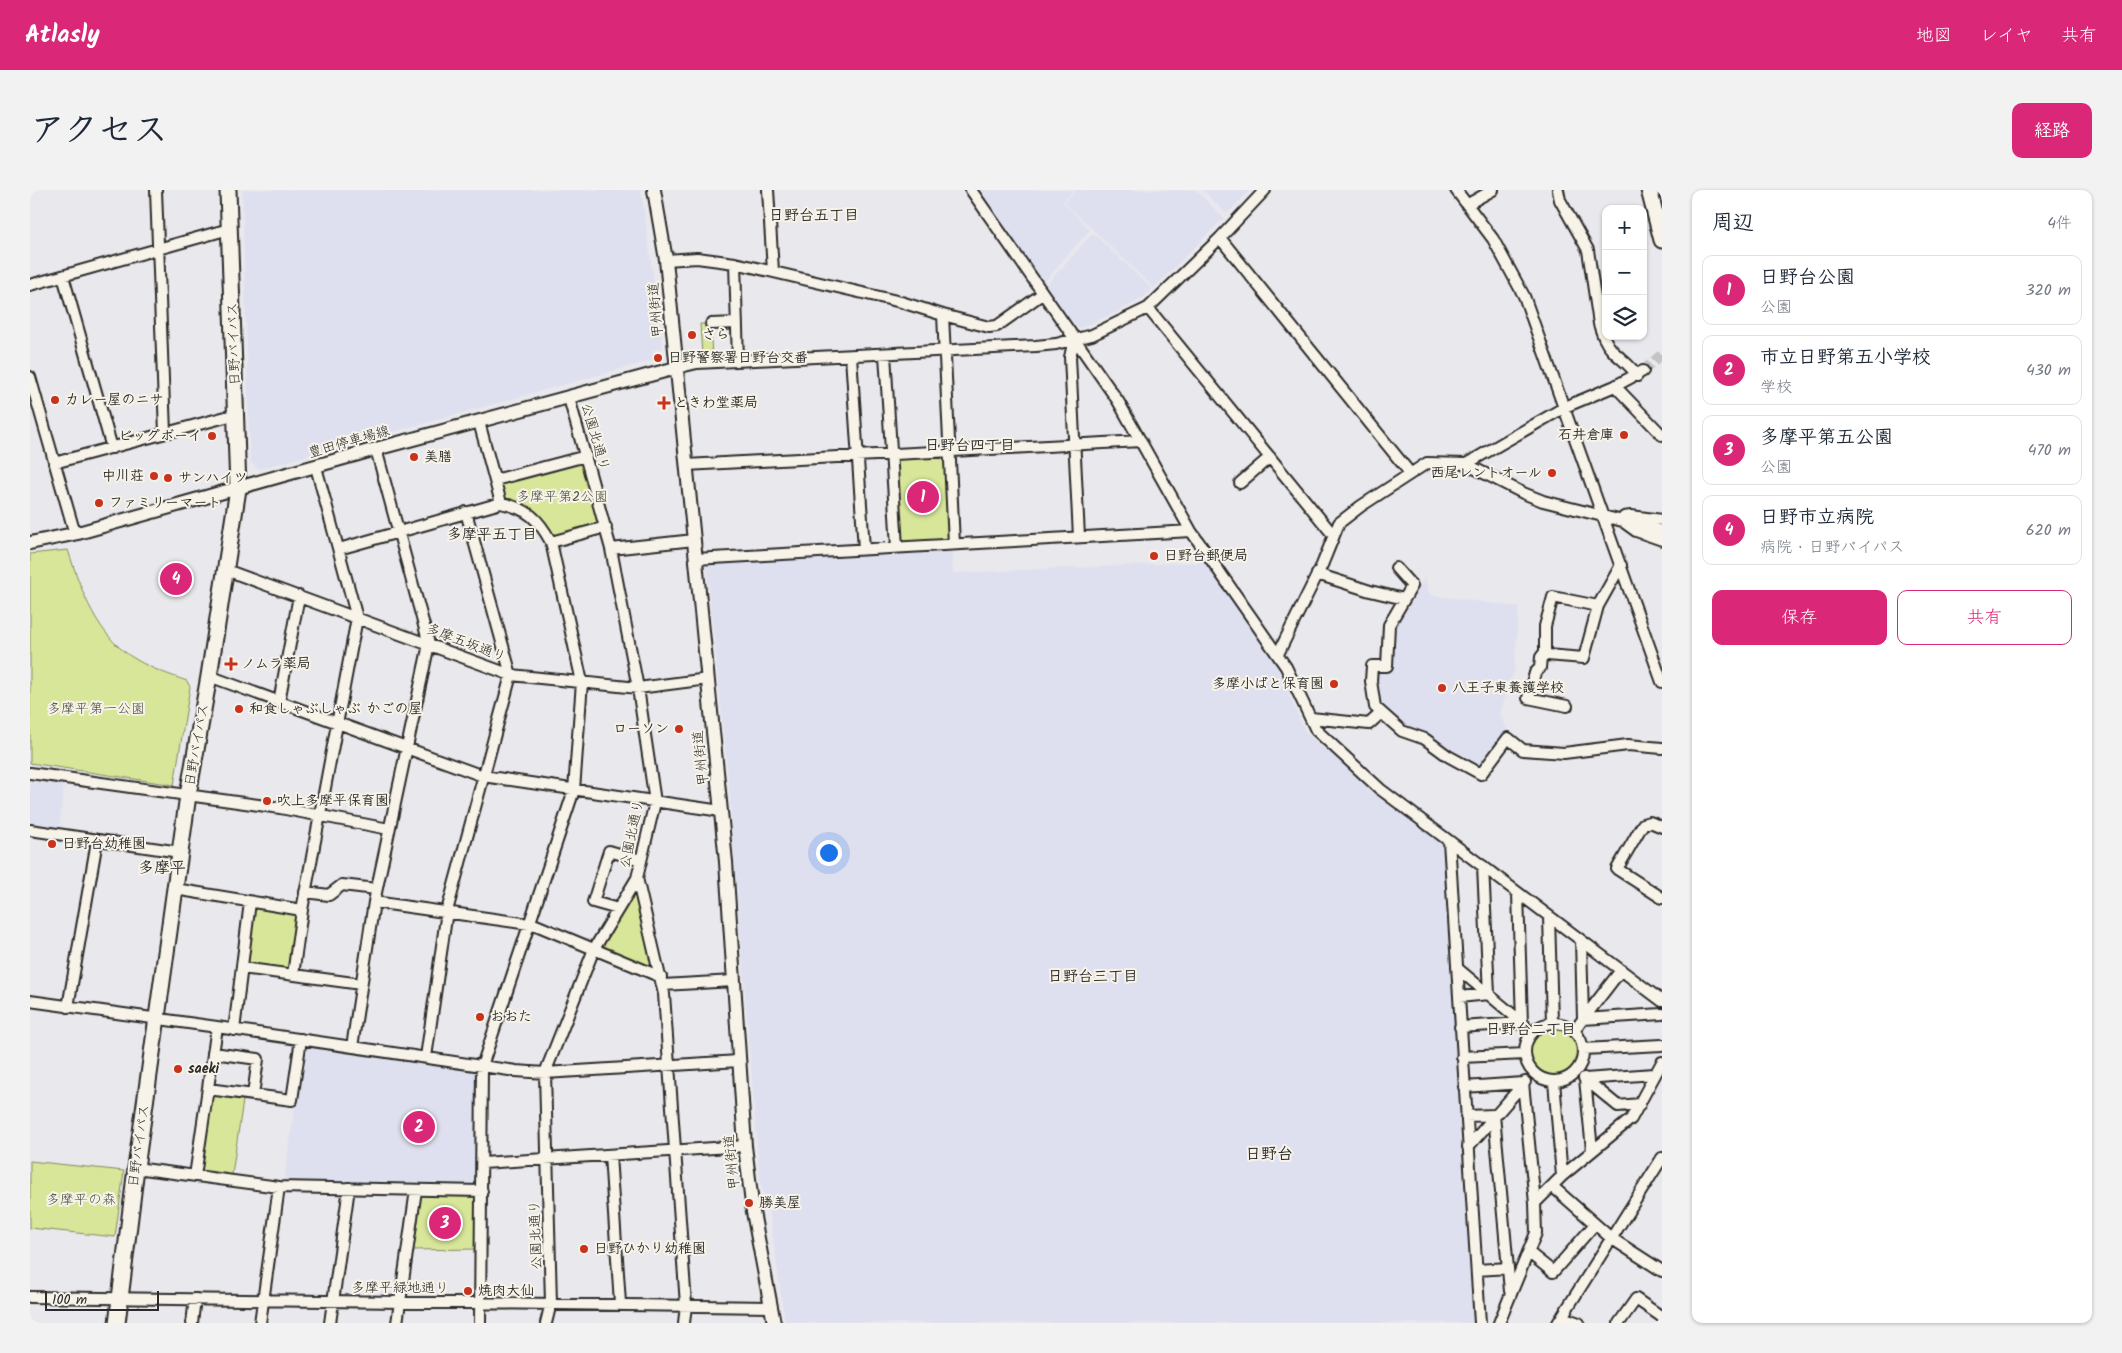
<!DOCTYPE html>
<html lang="ja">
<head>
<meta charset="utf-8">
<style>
  :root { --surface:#fff; --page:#f2f2f3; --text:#1f2937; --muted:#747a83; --line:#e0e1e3; --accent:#db2777 }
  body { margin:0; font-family:Kalam,"Klee One",sans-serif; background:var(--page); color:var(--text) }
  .controls { position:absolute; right:15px; top:15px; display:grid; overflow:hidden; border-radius:10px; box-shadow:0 1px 4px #0004 }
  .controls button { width:45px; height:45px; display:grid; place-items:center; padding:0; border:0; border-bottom:1px solid var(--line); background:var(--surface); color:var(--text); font:25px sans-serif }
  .scale { position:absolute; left:15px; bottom:12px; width:114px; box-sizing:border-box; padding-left:5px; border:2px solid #2b2b2b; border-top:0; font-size:14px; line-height:18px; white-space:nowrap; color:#2b2b2b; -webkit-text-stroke:4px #f7f3e8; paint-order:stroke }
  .you { position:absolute; left:798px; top:662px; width:18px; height:18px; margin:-12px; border:4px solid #fff; border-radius:50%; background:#1a73e8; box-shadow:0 0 0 8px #1a73e833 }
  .badge { display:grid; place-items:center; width:32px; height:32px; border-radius:50%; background:var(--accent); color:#fff; font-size:16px; font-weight:700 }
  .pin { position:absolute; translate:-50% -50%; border:2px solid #fff; box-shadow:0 1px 5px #0006 }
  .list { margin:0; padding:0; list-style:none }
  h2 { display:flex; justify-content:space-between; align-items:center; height:65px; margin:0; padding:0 20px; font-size:21px }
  h2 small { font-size:16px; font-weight:400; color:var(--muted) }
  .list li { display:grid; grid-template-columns:32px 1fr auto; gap:15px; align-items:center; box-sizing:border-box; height:70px; margin:0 10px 10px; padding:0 10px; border:1px solid var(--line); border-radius:10px }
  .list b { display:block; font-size:19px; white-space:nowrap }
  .list p { margin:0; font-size:16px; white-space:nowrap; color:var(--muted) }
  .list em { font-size:16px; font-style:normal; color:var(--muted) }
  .actions { display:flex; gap:10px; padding:15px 20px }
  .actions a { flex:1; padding:11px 0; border:1px solid var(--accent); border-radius:10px; text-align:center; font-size:18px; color:var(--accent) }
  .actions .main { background:var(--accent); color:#fff }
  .icon { flex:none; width:28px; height:28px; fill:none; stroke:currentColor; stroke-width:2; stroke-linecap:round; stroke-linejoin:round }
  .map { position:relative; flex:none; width:1632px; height:1133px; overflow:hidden; border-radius:10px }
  header { display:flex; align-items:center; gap:30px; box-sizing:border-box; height:70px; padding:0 25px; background:var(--accent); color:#fff }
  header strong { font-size:24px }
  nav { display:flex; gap:28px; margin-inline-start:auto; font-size:18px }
  .intro { display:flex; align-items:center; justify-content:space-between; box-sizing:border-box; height:120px; padding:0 30px }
  h1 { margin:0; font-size:35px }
  .button { padding:12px 22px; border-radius:10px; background:var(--accent); color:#fff; font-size:18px; font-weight:700 }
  main { display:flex; gap:30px; padding:0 30px }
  aside { flex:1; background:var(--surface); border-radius:10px; box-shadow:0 1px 4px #0004 }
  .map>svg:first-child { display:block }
  .built { fill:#dfe0ef }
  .green { fill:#d8e699; stroke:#828862 }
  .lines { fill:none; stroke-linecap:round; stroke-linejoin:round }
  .minor-tunnel { stroke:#c3c2c5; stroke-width:10; stroke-dasharray:10 5; stroke-linecap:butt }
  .minor-casing { stroke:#2b2b2b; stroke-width:14 }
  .major-casing { stroke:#2b2b2b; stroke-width:16 }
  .highway-casing { stroke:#2b2b2b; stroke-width:19 }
  .minor { stroke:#f7f3e8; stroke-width:10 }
  .major { stroke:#f7f3e8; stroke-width:12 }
  .highway { stroke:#f7f3e8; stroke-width:15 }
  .poi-dot { fill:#c8321e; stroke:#f7f3e8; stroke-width:2 }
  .labels { text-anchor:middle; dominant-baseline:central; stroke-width:4; stroke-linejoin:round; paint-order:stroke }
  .street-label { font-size:14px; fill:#2b2b2b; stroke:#f7f3e8 }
  .poi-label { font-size:14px; font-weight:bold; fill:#2b2b2b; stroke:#f7f3e8; text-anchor:start }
  .park-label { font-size:14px; fill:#4e5041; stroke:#f7f3e8 }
  .neighbourhood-label { font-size:15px; font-weight:bold; fill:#2b2b2b; stroke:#f7f3e8 }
  .quarter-label { font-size:16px; font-weight:bold; fill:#2b2b2b; stroke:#f7f3e8 }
</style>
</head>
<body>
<header>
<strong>Atlasly</strong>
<nav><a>地図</a><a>レイヤ</a><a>共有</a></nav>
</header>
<div class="intro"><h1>アクセス</h1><a class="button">経路</a></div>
<main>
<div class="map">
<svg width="1632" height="1133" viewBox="0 0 1632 1133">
  <rect width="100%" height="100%" fill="#e9e8ec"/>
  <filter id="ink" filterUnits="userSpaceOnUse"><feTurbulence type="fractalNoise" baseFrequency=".02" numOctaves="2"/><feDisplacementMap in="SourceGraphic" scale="10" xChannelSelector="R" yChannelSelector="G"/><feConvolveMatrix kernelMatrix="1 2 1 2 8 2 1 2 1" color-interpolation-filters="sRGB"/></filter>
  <g filter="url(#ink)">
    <path class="built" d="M 212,0 L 611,0 L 633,158 L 623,160 L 623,170 L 229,279 L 220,272 Z
      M 948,0 L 1044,0 L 1033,12 L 1060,40 L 1013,93 Z
      M 1046,0 L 1166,0 L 1194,28 L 1124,98 L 1034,12 Z
      M 1172,0 L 1220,0 L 1197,24 Z
      M 1063,43 L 1122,99 L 1114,107 L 1093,119 L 1050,138 L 1042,135 L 1015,96 Z
      M 921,356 L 923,383 L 1175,372 L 1244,470 L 1276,543 L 1344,599 L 1415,653 L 1445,1133 L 755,1133 L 740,1026 L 730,992 L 698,588 L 676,371 Z
      M 1395,388 L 1400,405 L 1489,417 L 1484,481 L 1470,523 L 1477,539 L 1451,576 L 1419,560 L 1398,544 L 1374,537 L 1348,516 L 1345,479 L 1361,480 L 1364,438 L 1377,412 Z
      M 0,591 L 34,595 L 29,640 L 0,636 Z
      M 274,854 L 443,880 L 447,885 L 446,992 L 441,996 L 256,994 L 254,990 Z"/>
    <path class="green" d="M 670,134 L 680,134 L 682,164 L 672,165 Z
      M 919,261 L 924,350 L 867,352 L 862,264 Z
      M 556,266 L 576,337 L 521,352 L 502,325 L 471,313 L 465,290 Z
      M 38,360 C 51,400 67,448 107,470 C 122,479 140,485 157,491 L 160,497 L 144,595 L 0,573 L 0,364 Z
      M 607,697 L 625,779 L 571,757 Z
      M 225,716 L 267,723 L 259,779 L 218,773 Z
      M1498 863a26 26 0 1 1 52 0a26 26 0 1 1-52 0Z
      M 178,899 L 214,904 L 201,991 L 165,986 Z
      M 0,971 L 94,981 L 85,1047 L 0,1038 Z
      M 386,1006 L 447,1006 L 446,1059 L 381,1060 Z"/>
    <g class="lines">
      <path class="minor-tunnel" d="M 1613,181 L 1632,164"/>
      <g class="minor-casing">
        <path id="minor" d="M 126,0 L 135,243
          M 738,0 L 743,81
          M 941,0 L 1088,211 L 1161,341 L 1256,477 L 1286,540 L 1350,599 L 1632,811
          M 1426,0 L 1463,49 L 1494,106 L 1632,492
          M 1528,0 L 1530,10 L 1558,60 L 1569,134 C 1572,143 1575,153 1582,160 C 1590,169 1601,175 1607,186
          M 1438,14 L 1463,0
          M 1190,48 L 1380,283
          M 636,70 L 667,68 L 705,73 L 871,112 L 913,125 L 959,137 L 967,136 L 1012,104
          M 705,73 L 708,171
          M 33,86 L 82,258
          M 0,95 L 199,39
          M 1118,118 L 1300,341 L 1304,342
          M 913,125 L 924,354
          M 681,134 L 707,133
          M 1044,150 L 1040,167 L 1049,347
          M 855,164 L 867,357
          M 821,166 L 834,359
          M 646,178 L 667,173 L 1006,156 L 1026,154 L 1062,145 L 1118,118 L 1190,48 L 1235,0
          M 0,187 L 45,344
          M 1585,196 L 1632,245
          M 449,232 L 471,313
          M 24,273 L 207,224
          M 1436,274 L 1535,217 L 1585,196 L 1613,181
          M 656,275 L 1111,251
          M 465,290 L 556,266
          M 1210,293 L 1240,267
          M 1594,327 L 1601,326 L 1632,330
          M 1595,333 L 1606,341 L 1632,350
          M 521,352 L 576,337
          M 309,359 L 471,313 C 498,319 508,328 521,352 L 552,492 L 544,600 L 452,876 L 450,1133
          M 581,359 L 664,350
          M 665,369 L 1161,341
          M 1366,378 L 1382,396 L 1359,435 L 1357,476 L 1342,476 L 1341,491 L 1345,517 L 1372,541 L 1395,549 L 1418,566 L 1451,584 L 1478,548 L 1493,560 L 1534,563 L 1598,555 L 1632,558
          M 196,380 L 481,485 L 608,498 L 678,489
          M 1287,384 L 1340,401 L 1374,409
          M 1568,416 L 1523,407 L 1515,436 L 1515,462 L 1517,465 L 1554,468 L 1568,416 L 1591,375
          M 1515,462 L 1511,467 L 1510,478 L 1505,483 L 1498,508 L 1537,516
          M 1248,464 L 1292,375 L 1309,333 L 1331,316 L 1397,273 L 1436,274 L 1493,303 L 1513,311 L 1632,341
          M 179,486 L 453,586 L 691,621
          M 249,512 L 269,406
          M 1281,528 L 1339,534 L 1351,523
          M 0,583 L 250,618 L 359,639
          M 1632,637 L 1620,632 L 1613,634 L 1587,679 L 1632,708
          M 0,640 L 150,662
          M 1419,651 L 1450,1133
          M 607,688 L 634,804 L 656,1115 L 654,1133
          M 145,699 L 272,720
          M 275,702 L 299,705 L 312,695 L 346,699
          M 344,712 L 506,735 L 631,787
          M 588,719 L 563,712 L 579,661 L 611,670
          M 1519,726 L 1522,832
          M 1551,750 L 1553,829 L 1632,824
          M 212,778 L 331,794
          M 1427,778 L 1494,834
          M 263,785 L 272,720 L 327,428 L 286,277
          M 633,795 L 704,791
          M 1429,807 L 1459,804 L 1453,676
          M 0,811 L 187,837 L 486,881 L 515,883 L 709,871
          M 38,817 L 67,651
          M1495 862a29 29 0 1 1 58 0a29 29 0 1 1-58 0Z
          M 1430,837 L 1492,833 L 1488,703
          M 204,840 L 220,712
          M 1544,841 L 1591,780
          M 322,857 L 344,712 L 399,454 L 346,259
          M 1553,859 L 1632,855
          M 183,863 L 228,869 L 223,905
          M 396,867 L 417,721 L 481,485 L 436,322
          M 1432,867 L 1495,864
          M 1554,888 L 1588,916 L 1610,914
          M 1524,891 L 1532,986
          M 1434,897 L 1493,893 L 1505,1013
          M 178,899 L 262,910 L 271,849
          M 1436,926 L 1464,925 L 1480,1101
          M 1438,957 L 1495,892
          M 1562,960 L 1555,889 L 1624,884
          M 580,965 L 590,1113
          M 453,973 L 715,956
          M 106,978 L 249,997 L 452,1001
          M 165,986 L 187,837
          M 1522,996 L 1581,1048 L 1632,1081
          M 1498,1062 L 1523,1082 L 1565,1034
          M 1447,1080 L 1478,1078
          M 0,1107 L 741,1117
          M 1532,1127 L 1549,1133
          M 162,1133 L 165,1109
          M 230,1133 L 249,997
          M 300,1133 L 319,998
          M 367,1133 L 386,1000
          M 516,1133 L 521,1113 L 515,883 L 564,759 L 607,688 L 625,612 L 608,498 L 581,359 L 539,208
          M 1469,1133 L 1506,1043 L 1505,1013 L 1532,986 L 1601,929 L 1632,872
          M 1528,1133 L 1632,968
          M 1589,1133 L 1606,1109 L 1632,1127"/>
      </g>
      <g class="major-casing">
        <path id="major" d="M 624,0 L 636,70 L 696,672 L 715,956 L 723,1022 L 744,1133
          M 0,353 L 48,343 L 346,259 L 646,178"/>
      </g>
      <g class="highway-casing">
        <path id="highway" d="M 1619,0 L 1632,50
          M 87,1133 L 106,978 L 158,605 L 179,486 L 208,299 L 198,0"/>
      </g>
      <use href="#minor" class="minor"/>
      <use href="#major" class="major"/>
      <use href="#highway" class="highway"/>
    </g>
  </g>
  <g class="poi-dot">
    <circle cx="662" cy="145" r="5"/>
    <circle cx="628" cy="168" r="5"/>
    <circle cx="25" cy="210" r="5"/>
    <path d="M631.5 205.5h5v5h5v5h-5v5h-5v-5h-5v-5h5z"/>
    <circle cx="1594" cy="245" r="5"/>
    <circle cx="182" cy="246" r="5"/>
    <circle cx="384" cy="267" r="5"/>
    <circle cx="1522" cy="283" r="5"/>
    <circle cx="124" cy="286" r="5"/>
    <circle cx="138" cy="288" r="5"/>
    <circle cx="69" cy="313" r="5"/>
    <circle cx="1124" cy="366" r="5"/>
    <path d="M198.5 466.5h5v5h5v5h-5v5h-5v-5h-5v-5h5z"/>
    <circle cx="1304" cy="494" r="5"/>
    <circle cx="1412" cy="498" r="5"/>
    <circle cx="209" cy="519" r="5"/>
    <circle cx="649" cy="539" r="5"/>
    <circle cx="237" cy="611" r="5"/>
    <circle cx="22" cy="654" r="5"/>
    <circle cx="450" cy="827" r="5"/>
    <circle cx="148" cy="879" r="5"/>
    <circle cx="719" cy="1013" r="5"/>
    <circle cx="554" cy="1059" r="5"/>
    <circle cx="438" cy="1101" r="5"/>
  </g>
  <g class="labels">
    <g class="street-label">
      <text transform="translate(626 120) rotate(-95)">甲州街道</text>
      <text transform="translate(204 154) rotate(-92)">日野バイパス</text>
      <text transform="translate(565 247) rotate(74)">公園北通り</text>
      <text transform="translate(319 252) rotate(-16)">豊田停車場線</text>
      <text transform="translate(436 453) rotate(21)">多摩五坂通り</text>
      <text transform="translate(167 555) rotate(-80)">日野バイパス</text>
      <text transform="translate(671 568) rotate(-96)">甲州街道</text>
      <text transform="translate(602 644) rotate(-78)">公園北通り</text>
      <text transform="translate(109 956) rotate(-82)">日野バイパス</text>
      <text transform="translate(702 972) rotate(-96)">甲州街道</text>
      <text transform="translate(506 1045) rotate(-92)">公園北通り</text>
      <text x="370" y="1098">多摩平緑地通り</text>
    </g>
    <g class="poi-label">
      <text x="672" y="145">さら</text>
      <text x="638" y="168">日野警察署日野台交番</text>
      <text x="35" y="210">カレー屋のニサ</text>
      <text x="644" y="213">ときわ堂薬局</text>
      <text x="1584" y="245" text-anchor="end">石井倉庫</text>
      <text x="172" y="246" text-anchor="end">ビッグボーイ</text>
      <text x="394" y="267">美膳</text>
      <text x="1512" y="283" text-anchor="end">西尾レントオール</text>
      <text x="114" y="286" text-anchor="end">中川荘</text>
      <text x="148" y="288">サンハイツ</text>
      <text x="79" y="313">ファミリーマート</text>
      <text x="1134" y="366">日野台郵便局</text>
      <text x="211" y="474">ノムラ薬局</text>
      <text x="1294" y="494" text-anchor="end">多摩小ばと保育園</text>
      <text x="1422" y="498">八王子東養護学校</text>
      <text x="219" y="519">和食しゃぶしゃぶ かごの屋</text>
      <text x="639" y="539" text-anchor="end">ローソン</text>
      <text x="247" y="611">吹上多摩平保育園</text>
      <text x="32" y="654">日野台幼稚園</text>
      <text x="460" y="827">おおた</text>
      <text x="158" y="879">saeki</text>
      <text x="729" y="1013">勝美屋</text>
      <text x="564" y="1059">日野ひかり幼稚園</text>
      <text x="448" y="1101">焼肉大仙</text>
    </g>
    <g class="park-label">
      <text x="532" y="307">多摩平第2公園</text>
      <text x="66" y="519">多摩平第一公園</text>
      <text x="51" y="1010">多摩平の森</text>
    </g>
    <g class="neighbourhood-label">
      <text x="784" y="26">日野台五丁目</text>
      <text x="940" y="256">日野台四丁目</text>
      <text x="462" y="345">多摩平五丁目</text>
      <text x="1063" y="787">日野台三丁目</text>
      <text x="1501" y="840">日野台二丁目</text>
    </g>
    <g class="quarter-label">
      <text x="132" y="678">多摩平</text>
      <text x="1239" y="964">日野台</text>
    </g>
  </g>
</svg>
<div class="controls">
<button>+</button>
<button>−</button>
<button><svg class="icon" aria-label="layers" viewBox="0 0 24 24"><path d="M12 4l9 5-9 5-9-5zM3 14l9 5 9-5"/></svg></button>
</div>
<div class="scale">100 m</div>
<div class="you"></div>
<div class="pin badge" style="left:893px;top:307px">1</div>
<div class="pin badge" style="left:389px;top:937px">2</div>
<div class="pin badge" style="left:415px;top:1033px">3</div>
<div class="pin badge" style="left:146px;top:389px">4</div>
</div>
<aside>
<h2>周辺<small>4件</small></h2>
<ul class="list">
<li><span class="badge">1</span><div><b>日野台公園</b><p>公園</p></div><em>320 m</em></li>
<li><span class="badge">2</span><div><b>市立日野第五小学校</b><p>学校</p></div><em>430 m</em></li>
<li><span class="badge">3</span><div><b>多摩平第五公園</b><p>公園</p></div><em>470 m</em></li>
<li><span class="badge">4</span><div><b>日野市立病院</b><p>病院 · 日野バイパス</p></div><em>620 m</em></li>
</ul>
<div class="actions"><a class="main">保存</a><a>共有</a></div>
</aside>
</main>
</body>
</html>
